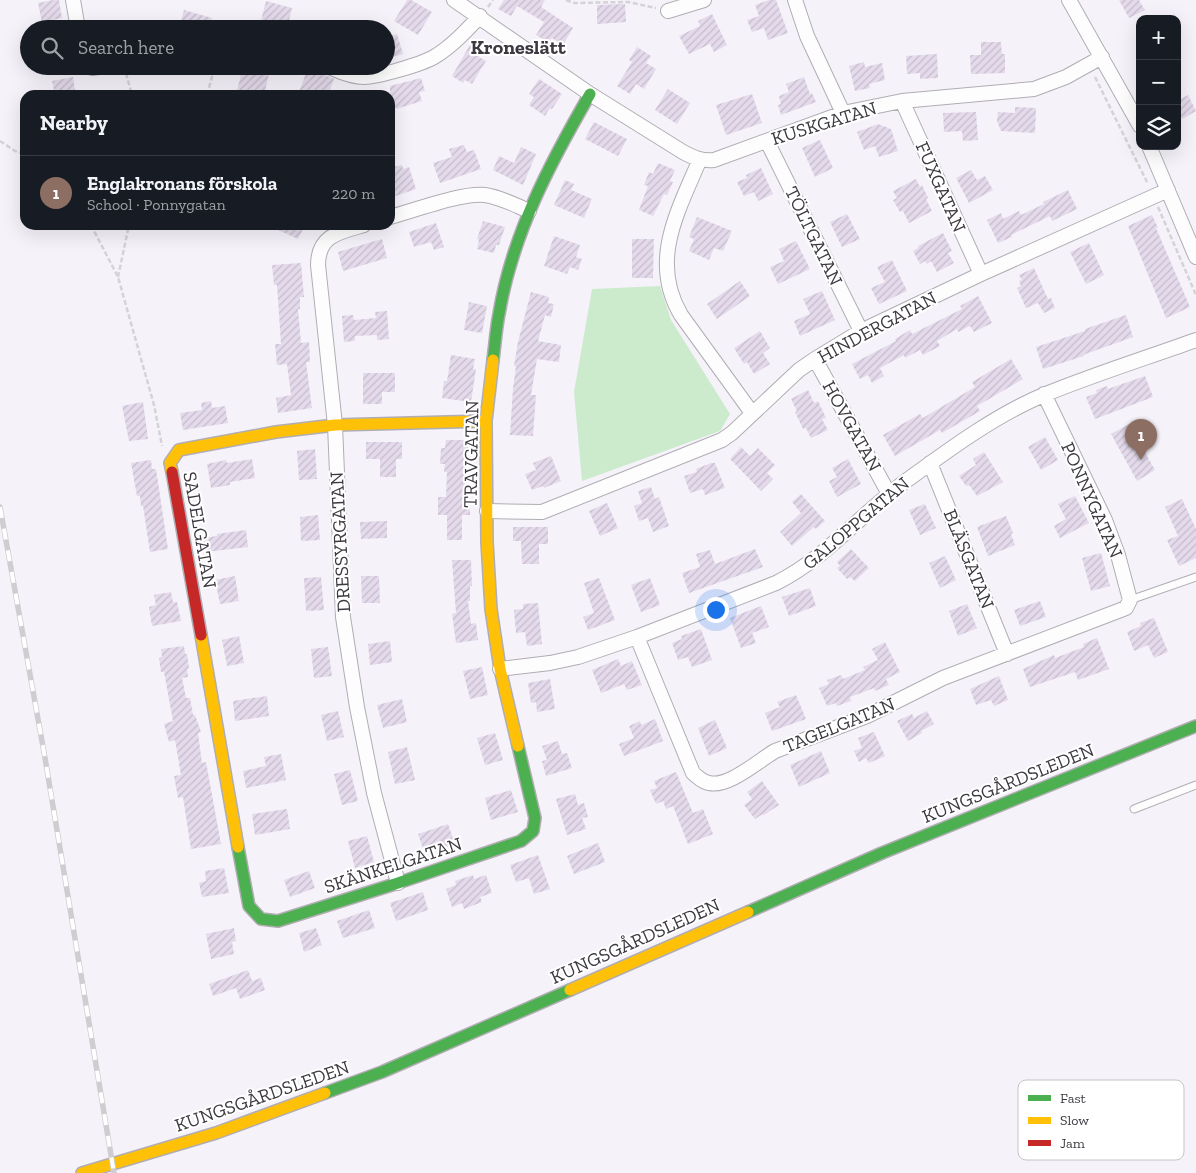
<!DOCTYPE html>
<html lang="en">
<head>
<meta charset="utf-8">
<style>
  :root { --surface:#171b24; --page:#20242c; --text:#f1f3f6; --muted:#9ea1a6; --line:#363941; --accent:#7e7a81 }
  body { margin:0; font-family:"Zilla Slab",serif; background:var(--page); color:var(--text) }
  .controls { position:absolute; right:15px; top:15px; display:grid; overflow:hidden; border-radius:10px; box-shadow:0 5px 20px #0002 }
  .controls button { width:45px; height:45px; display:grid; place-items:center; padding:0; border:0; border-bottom:1px solid var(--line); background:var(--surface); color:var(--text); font:25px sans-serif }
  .you { position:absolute; left:715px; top:609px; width:18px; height:18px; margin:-12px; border:4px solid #fff; border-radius:50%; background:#1a73e8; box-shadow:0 0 0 8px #1a73e833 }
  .badge { display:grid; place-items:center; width:32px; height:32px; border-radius:50%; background:var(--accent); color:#fff; font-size:16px; font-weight:700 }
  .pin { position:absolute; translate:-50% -41px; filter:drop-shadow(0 1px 2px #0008) }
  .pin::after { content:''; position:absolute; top:26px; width:18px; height:15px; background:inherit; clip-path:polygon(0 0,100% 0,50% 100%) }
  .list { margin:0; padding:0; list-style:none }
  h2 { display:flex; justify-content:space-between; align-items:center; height:65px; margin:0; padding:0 20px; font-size:21px }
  h2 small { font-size:16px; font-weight:400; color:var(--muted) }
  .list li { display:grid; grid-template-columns:32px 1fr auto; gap:15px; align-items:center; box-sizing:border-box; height:75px; padding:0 20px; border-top:1px solid var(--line) }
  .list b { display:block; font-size:19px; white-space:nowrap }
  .list p { margin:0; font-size:16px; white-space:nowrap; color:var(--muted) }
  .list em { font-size:16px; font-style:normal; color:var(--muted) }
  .icon { flex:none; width:28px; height:28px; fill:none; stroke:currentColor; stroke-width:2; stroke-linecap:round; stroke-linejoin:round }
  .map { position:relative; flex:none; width:1196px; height:1173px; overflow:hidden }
  .search { position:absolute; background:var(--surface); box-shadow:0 5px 20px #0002; left:20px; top:20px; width:375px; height:55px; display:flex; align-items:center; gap:12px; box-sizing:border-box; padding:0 18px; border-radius:28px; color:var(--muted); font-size:19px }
  .panel { position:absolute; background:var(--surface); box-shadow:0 5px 20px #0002; left:20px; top:90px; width:375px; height:140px; border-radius:15px }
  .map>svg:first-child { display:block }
  .green { fill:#ccebcd }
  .building { fill:url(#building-hatch) }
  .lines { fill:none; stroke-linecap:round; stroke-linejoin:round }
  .lane-casing { stroke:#b0adb3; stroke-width:9 }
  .street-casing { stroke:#b0adb3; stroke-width:16 }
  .fast-casing { stroke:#b0adb3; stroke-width:14 }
  .slow-casing { stroke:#b0adb3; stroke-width:14 }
  .jam-casing { stroke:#b0adb3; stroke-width:14 }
  .path { stroke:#d4d3d5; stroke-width:2.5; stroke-dasharray:5 2.5; stroke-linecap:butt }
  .lane { stroke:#fefdfe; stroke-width:7 }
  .street { stroke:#fefdfe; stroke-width:14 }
  .fast { stroke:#4caf50; stroke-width:11 }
  .slow { stroke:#ffc107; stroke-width:11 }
  .jam { stroke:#c62828; stroke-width:11 }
  .rail-casing { stroke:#cfcdd0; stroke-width:5.5 }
  .rail { stroke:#fff; stroke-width:4; stroke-dasharray:11; stroke-linecap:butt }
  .labels { text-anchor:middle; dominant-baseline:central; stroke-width:4; stroke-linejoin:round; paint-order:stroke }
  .street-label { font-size:19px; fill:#3d3940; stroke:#fff }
  .neighbourhood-label { font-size:20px; font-weight:bold; fill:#3d3940; stroke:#fff }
  .key { fill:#fff; stroke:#c5c4c6; stroke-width:1 }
  .key-label { font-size:14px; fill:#3d3940 }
</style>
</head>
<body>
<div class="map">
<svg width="1196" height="1173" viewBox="0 0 1196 1173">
  <defs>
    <pattern id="building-hatch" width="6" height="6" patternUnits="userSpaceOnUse" patternTransform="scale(1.25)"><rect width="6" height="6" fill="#e4daeb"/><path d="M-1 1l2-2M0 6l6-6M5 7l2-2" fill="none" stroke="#c4bccb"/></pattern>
  </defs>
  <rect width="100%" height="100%" fill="#f6f2fa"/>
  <path class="green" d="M 660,286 L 671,320 L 730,414 L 720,431 L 582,481 L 574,392 L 592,289 Z"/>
  <path class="building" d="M 53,0 L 59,0 L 62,18 L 42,22 L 38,3 Z
    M 407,0 L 411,0 L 432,12 L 418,35 L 394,21 Z
    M 504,0 L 545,0 L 541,7 L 573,28 L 563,45 L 552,38 L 548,42 L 536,35 L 544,22 L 517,6 L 511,16 L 498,9 Z
    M 769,0 L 776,0 L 788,33 L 768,40 L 764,28 L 752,32 L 747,20 L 759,16 L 755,5 Z
    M 1119,0 L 1139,0 L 1145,10 L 1129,18 Z
    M 266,1 L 292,8 L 287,29 L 259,29 Z
    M 625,4 L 626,22 L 597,24 L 597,5 Z
    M 184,10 L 212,18 L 209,29 L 179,29 Z
    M 712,14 L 727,45 L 714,52 L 710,44 L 689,54 L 679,36 L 700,26 L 698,21 Z
    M 397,34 L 403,54 L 386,59 L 386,37 Z
    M 981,42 L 1001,42 L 1002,54 L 1005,54 L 1005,73 L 971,74 L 970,55 L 981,55 Z
    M 471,43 L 483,49 L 479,57 L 486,61 L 472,84 L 465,80 L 463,83 L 452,76 Z
    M 637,47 L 651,56 L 646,63 L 656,69 L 644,89 L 636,84 L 630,94 L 617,86 L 632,62 L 629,60 Z
    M 937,54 L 938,78 L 920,79 L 920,73 L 907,74 L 906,56 Z
    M 864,62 L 865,67 L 882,63 L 885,80 L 869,84 L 870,88 L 855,91 L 849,66 Z
    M 243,66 L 256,66 L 270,70 L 264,95 L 254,95 L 237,91 Z
    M 308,68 L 334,79 L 328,95 L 307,95 L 299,92 Z
    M 73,77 L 76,95 L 55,95 L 52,81 Z
    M 804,77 L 810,94 L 812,93 L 816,102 L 781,115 L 778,105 L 781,104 L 779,96 L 789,92 L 786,84 Z
    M 421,78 L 425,91 L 419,92 L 422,101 L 396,109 L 393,100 L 390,101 L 390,86 Z
    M 539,79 L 562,94 L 552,109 L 550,108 L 545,116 L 529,105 L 534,97 L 529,94 Z
    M 668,89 L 690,103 L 677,124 L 655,110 Z
    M 752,94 L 762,123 L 726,135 L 716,105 Z
    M 1188,95 L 1196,111 L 1182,119 L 1177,110 L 1177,101 Z
    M 1015,107 L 1036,108 L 1035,133 L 1001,131 L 997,121 L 998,112 L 1015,113 Z
    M 976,112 L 978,140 L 963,141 L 962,131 L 944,132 L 943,113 Z
    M 594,122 L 627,139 L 618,156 L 585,139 Z
    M 878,124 L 891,129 L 898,151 L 879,157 L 875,146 L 864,150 L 857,132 Z
    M 820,140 L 833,168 L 815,177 L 802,148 Z
    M 464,145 L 467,152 L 474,150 L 481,169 L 440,183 L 433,163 L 452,157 L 449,149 Z
    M 521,147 L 536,154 L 523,185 L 493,170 L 499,156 L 514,163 Z
    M 658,163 L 675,170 L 670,181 L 673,182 L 667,195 L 664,194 L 653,216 L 639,210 L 648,186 L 644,185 L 649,172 L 653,174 Z
    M 402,165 L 403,169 L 409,167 L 416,189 L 390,198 L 390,168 Z
    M 761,168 L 773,194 L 758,201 L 754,192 L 744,196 L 737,182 L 747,178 L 746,175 Z
    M 971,170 L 977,180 L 985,176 L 993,190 L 969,203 L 956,178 Z
    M 916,179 L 920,187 L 922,185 L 928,198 L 926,199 L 932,211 L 909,223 L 903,211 L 900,212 L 893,200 L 897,198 L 893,191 Z
    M 565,180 L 574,184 L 571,190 L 592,199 L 584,218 L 554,205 Z
    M 1068,190 L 1077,209 L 1052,221 L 1050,216 L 1011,235 L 1012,237 L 998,243 L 987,220 L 1001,213 L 1003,219 L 1019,211 L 1021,215 L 1044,204 L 1043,202 Z
    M 847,214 L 860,239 L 842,247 L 830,222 Z
    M 1152,215 L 1158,228 L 1156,228 L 1190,307 L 1166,318 L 1128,226 Z
    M 697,217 L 732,231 L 723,251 L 714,248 L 709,260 L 689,251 L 694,239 L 689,237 Z
    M 483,221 L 505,227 L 499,245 L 496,245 L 494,253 L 477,249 L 479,240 L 477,239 Z
    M 436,223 L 444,247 L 434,250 L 431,242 L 414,247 L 409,232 Z
    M 267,225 L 305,225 L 298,239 Z
    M 943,233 L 952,251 L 948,253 L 954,263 L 937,272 L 931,261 L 927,264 L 925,261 L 920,264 L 913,251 L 918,248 L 918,246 Z
    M 554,236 L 580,245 L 576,257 L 582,259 L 578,270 L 570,267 L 567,274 L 544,266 Z
    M 382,239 L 387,258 L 343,271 L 338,252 Z
    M 632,239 L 654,239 L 653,278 L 632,278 Z
    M 796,241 L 810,269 L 778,284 L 770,267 L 784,261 L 779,249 Z
    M 1089,243 L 1104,275 L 1086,284 L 1070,252 Z
    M 892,260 L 907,291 L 879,304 L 871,288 L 885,282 L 877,267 Z
    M 301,263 L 304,297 L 300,297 L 300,309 L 298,309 L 301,343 L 309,342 L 310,362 L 306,362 L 312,408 L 278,413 L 276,398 L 291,395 L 287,364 L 277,365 L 275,344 L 281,344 L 277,285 L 274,285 L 272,265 Z
    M 1034,268 L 1048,299 L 1051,298 L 1055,308 L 1044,313 L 1038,303 L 1026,308 L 1017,288 L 1021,286 L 1019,281 L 1022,280 L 1019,275 Z
    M 740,281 L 750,296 L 717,319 L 707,304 Z
    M 822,291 L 835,320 L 800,336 L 794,321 L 810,314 L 803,299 Z
    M 531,292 L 549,297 L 548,303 L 554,304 L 551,317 L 545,315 L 538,341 L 561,345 L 559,362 L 537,359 L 531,395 L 536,395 L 533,436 L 510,435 L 513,388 L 516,366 L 514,366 L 518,342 Z
    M 978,296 L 992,323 L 974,332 L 970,326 L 958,332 L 957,329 L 937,341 L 940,346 L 923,355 L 920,350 L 905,358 L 904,355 L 880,368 L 884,376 L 872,383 L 868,375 L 860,379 L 852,364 L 896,341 L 895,339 L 910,330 L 912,334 L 962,309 L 960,306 Z
    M 469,302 L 487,306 L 482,333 L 464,330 Z
    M 387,311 L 389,339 L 377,340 L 377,335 L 355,336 L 355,341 L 344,342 L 342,316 L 353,315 L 354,320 L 376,318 L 375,312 Z
    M 1126,315 L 1133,337 L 1083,355 L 1084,356 L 1043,369 L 1036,347 L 1085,331 L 1085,329 Z
    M 760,331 L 770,348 L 763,353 L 770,364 L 754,374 L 747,362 L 744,364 L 734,348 Z
    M 451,355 L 475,359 L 473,369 L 476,369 L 471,402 L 442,398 L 444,381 L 447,381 Z
    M 1011,359 L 1023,379 L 977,406 L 980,411 L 942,433 L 940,430 L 895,456 L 883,435 L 920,414 L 923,418 L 975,387 L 972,382 Z
    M 363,373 L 395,373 L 395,392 L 382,392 L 382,404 L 363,404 Z
    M 1145,376 L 1153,397 L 1095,419 L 1086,397 L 1097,393 L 1096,390 L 1107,386 L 1108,389 Z
    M 808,390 L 814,403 L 818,401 L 826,418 L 822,419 L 828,430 L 811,438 L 806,428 L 803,429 L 795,412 L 797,411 L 791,399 Z
    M 211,401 L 212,408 L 225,406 L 228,423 L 183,430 L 180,413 L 202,410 L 201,403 Z
    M 143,402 L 148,439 L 129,441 L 122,406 Z
    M 1129,424 L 1155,470 L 1137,481 L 1111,434 Z
    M 1045,437 L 1058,460 L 1041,470 L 1028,447 Z
    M 446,440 L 468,440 L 467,473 L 465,473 L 464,497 L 470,497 L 470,515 L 462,515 L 462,540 L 447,540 L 447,515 L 438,515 L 438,497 L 446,497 L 447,472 L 444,472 L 445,464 L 440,464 L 441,448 L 445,448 Z
    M 366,442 L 402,442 L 402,459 L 396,459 L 396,477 L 380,477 L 380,459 L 366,459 Z
    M 741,447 L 750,456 L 758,448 L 775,465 L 767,473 L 773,479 L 761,491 L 730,459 Z
    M 315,449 L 317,479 L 299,480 L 297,451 Z
    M 984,452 L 1003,482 L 977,496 L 969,485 L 966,486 L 959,476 L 976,465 L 973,459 Z
    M 551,456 L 561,481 L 544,488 L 543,486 L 532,490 L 525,474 L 536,470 L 533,463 Z
    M 252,459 L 255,478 L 230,482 L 230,485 L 211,488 L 207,464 L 226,460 L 227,463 Z
    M 848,459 L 861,484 L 837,497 L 829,481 L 837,477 L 832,468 Z
    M 151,460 L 152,469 L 156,469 L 168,549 L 150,552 L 143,506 L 141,506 L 140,496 L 137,496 L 131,463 Z
    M 711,463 L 715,463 L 725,488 L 705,495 L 703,489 L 690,493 L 684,476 L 697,472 L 696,469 Z
    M 651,487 L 655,499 L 659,497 L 669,526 L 653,532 L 648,518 L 639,521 L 634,506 L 642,503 L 638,491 Z
    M 801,494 L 825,521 L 816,529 L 814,527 L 792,546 L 780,532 L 801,513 L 792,502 Z
    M 1075,496 L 1089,523 L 1060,538 L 1054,526 L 1066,519 L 1058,504 Z
    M 1182,499 L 1196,529 L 1196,558 L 1179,566 L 1167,540 L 1178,536 L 1165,507 Z
    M 607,503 L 618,528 L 600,536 L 589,511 Z
    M 925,504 L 936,528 L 920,535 L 909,510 Z
    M 318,515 L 320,540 L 301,541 L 300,517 Z
    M 1006,516 L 1013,533 L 1011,534 L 1015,545 L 988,556 L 977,527 Z
    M 387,521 L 387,538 L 361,539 L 360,522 Z
    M 513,527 L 548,527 L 548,544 L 539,544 L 539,564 L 522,564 L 521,541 L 513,541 Z
    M 246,530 L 248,547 L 206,552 L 203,538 L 217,536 L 217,534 Z
    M 755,549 L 763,567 L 689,593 L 682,573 L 700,567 L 696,554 L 710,550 L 715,564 Z
    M 851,549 L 869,568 L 855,581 L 850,577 L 847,579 L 837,568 L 840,566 L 837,562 Z
    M 1101,553 L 1110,586 L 1091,591 L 1082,558 Z
    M 945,556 L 956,580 L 940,588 L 929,563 Z
    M 452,560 L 471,560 L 472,586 L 470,586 L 470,601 L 468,601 L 471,624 L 476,623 L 478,640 L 456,643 L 452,614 L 456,613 Z
    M 235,576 L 239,601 L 220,604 L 215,580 Z
    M 361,576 L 379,576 L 380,603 L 362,603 Z
    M 321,577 L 324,610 L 306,611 L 304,578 Z
    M 599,578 L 615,620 L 588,630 L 583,617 L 594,613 L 584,583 Z
    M 650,578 L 660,605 L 641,612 L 631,585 Z
    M 810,588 L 816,606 L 789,616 L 782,597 Z
    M 171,592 L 173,602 L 177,602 L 181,621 L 152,626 L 149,607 L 156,605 L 154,595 Z
    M 1040,601 L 1046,617 L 1020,626 L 1014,610 Z
    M 538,603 L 542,644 L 527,646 L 525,632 L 516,633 L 514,610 L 523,609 L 523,604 Z
    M 967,604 L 977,628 L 958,636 L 949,611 Z
    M 761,606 L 769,627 L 752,633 L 756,643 L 741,648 L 730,618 Z
    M 1154,618 L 1168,652 L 1154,658 L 1148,645 L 1134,651 L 1127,632 L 1141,626 L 1140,623 Z
    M 701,629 L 712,660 L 692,667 L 688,657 L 678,660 L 672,643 L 682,639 L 681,636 Z
    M 239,636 L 244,663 L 227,666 L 222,640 Z
    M 1097,638 L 1109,669 L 1078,680 L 1075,672 L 1030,687 L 1023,669 L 1054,655 L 1055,658 L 1084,647 L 1083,644 Z
    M 390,641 L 392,662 L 370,665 L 368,644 Z
    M 885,642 L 900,672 L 886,679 L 889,685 L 875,691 L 874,688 L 850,697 L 851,701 L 837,706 L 836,703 L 827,706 L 819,688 L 829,684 L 827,680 L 841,675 L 843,679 L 865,670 L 863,667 L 878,660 L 872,649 Z
    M 184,646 L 185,654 L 187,654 L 189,668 L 187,669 L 188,677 L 182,678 L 186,698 L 190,698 L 193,715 L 195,715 L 201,732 L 198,733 L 202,763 L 206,762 L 221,844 L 191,849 L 183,797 L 178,798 L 174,776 L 181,775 L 175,740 L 169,742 L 164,724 L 173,721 L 164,672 L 161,672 L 159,658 L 162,657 L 161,649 Z
    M 328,647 L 332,676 L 314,678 L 311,649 Z
    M 618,659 L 621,666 L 632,661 L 642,685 L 627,690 L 624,684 L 601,693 L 592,670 Z
    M 482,667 L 488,695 L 470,699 L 463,671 Z
    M 999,676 L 1008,700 L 994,706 L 991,700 L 976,705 L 970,689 Z
    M 550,679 L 555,709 L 537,712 L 536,702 L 531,703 L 528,683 Z
    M 796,695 L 806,719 L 772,731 L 765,713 L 780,707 L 777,702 Z
    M 267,696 L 269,716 L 235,721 L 233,701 Z
    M 402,699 L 407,722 L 383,728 L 377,705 Z
    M 338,711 L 344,737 L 327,741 L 321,715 Z
    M 927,711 L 934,724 L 921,731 L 922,733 L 908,741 L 897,721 L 912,714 L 914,718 Z
    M 655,719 L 663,741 L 624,756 L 619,744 L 634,738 L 629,726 L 640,721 L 641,725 Z
    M 715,720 L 727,748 L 709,756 L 698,728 Z
    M 874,732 L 885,756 L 869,763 L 866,758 L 859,762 L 854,751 L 862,748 L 858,738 Z
    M 495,733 L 503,760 L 485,765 L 477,738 Z
    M 558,741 L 562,754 L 567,753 L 572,768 L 546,776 L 542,761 L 547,760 L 542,746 Z
    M 407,747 L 415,780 L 395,784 L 388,752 Z
    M 821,751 L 830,773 L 799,787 L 790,765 Z
    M 281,754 L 286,780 L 246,788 L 243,771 L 266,766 L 264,757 Z
    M 350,770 L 358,801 L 342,805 L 334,774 Z
    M 676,772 L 693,813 L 703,809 L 713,834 L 688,844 L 673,806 L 666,809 L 663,801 L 656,804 L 650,790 L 657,788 L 654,781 Z
    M 762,781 L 779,805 L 764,815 L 763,814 L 755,819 L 744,805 L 752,799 L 747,792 Z
    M 511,790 L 518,812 L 491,820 L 485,798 Z
    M 575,794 L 578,805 L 584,803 L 588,817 L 582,818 L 586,829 L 567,835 L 556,799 Z
    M 287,809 L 290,829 L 255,835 L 252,814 Z
    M 448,824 L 455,844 L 425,854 L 418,834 Z
    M 367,836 L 374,862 L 355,868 L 348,841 Z
    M 598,843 L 605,862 L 574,874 L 567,856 Z
    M 538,855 L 550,889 L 534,894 L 529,878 L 516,882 L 510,865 Z
    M 224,868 L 229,893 L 202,897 L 199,883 L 206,881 L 205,871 Z
    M 309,871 L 315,888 L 290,897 L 284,880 Z
    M 473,875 L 474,879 L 486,875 L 492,893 L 480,897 L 482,902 L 464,909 L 462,903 L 452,907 L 446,889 L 456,885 L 455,881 Z
    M 423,892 L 428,910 L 396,921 L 390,903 Z
    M 369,910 L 375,928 L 343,938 L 337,921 Z
    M 234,928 L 236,941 L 232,942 L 234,954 L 211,959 L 206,934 Z
    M 316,928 L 322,945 L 304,952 L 299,933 Z
    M 248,970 L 252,981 L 261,978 L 265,990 L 240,999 L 236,988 L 213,996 L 209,984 Z"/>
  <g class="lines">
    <g class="lane-casing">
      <path id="lane" d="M 1130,600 L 1196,577
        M 1134,809 L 1196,785"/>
    </g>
    <g class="street-casing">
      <path id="street" d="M 73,0 L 78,29
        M 454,0 L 590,94 L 683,152 C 694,158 702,161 714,160 L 843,113 L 902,101 L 1034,89 L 1066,77 L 1102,57
        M 795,0 L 807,36 L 843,113
        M 1069,0 L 1140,126
        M 668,11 L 704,0
        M 86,66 L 92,68 L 106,66
        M 327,66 C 339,71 351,77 364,77 C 378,77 422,64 434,57 C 451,47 466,31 480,16
        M 902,101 L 981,274
        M 767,141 L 861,331
        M 1149,146 L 1196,257
        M 700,159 C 678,211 649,261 681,315 L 752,413
        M 390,217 C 413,211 463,192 485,195 C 500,197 515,205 529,211
        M 364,225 C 340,232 318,235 318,265 L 335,425 L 343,617 L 357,707 L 374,793 L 398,883
        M 815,359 L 889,494
        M 930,463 L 1007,654
        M 487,511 L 542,512 L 722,440 L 732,433 L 799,370 L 815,359 L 861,331 L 981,274 L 1168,190
        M 637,637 L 693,773 C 698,777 702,782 709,783 C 728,788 758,761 775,751 L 867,716 L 943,678 L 1126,608 L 1130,600 L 1118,555 L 1105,520 L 1044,394
        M 500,669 L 550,663 L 578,657 L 637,637 L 776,583 C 827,558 864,510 910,478 C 951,448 999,413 1046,394 C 1095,374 1146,358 1196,340"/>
    </g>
    <g class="fast-casing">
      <path id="fast" d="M 493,360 C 495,345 496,329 499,314 C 512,235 550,163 590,94
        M 238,847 L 249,906 L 261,919 L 278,921 L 398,883 L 521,841 L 533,831 L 535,818 L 518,746
        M 748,912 L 882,853 L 1196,726
        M 325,1093 L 382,1072 L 570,990"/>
    </g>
    <g class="slow-casing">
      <path id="slow" d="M 493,360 L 486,421 L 487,542 L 491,609 L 500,669 L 518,746
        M 172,472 L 170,463 L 179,450 L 276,432 L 335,425 L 486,421
        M 201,635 L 238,847
        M 570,990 L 748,912
        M 82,1173 L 216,1133 L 325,1093"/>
    </g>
    <g class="jam-casing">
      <path id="jam" d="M 172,472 L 201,635"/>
    </g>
    <path class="path" d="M 566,0 L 574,3 L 628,2 L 656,8
      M 488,7 L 493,0
      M 124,66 L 132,95
      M 1095,77 L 1148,184
      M 207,95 L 215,66
      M 0,141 L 15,151 L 25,154
      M 1158,207 L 1196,295
      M 91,225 L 118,277 L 154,405 L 162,446
      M 118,277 L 129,225"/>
    <use href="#lane" class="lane"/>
    <use href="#street" class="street"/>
    <use href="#fast" class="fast"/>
    <use href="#slow" class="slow"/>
    <use href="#jam" class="jam"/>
    <g class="rail-casing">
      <path id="rail" d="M 0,507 L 45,758 L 114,1173"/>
    </g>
    <use href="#rail" class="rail"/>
  </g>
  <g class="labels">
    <g class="street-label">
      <text transform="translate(824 123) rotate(-17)">KUSKGATAN</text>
      <text transform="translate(941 187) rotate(66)">FUXGATAN</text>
      <text transform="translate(814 236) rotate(64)">TÖLTGATAN</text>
      <text transform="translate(877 327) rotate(-28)">HINDERGATAN</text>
      <text transform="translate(852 426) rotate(61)">HOVGATAN</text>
      <text transform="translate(471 454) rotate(-89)">TRAVGATAN</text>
      <text transform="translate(1092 500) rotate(66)">PONNYGATAN</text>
      <text transform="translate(856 523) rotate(-40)">GALOPPGATAN</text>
      <text transform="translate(200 530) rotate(80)">SADELGATAN</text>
      <text transform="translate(340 542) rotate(-93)">DRESSYRGATAN</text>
      <text transform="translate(969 559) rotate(68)">BLÄSGATAN</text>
      <text transform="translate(839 725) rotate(-22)">TAGELGATAN</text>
      <text transform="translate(1008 783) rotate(-22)">KUNGSGÅRDSLEDEN</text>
      <text transform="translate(393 865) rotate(-18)">SKÄNKELGATAN</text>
      <text transform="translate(635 941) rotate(-24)">KUNGSGÅRDSLEDEN</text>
      <text transform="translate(262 1096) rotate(-19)">KUNGSGÅRDSLEDEN</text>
    </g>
    <g class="neighbourhood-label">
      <text x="518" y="47">Kroneslätt</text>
    </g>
  </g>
  <rect x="1018" y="1080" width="166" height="80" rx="8" class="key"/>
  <rect x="1028" y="1095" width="23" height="6" fill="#4caf50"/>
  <rect x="1028" y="1117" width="23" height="7" fill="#ffc107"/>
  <rect x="1028" y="1140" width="23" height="6" fill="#c62828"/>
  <g class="key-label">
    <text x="1060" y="1103">Fast</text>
    <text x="1060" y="1125">Slow</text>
    <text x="1060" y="1148">Jam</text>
  </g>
</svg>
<div class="controls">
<button>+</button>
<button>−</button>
<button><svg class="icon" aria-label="layers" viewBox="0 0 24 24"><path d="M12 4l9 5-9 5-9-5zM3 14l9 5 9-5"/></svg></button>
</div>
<div class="you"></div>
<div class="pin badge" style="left:1141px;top:460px;background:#8d6e63">1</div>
<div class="search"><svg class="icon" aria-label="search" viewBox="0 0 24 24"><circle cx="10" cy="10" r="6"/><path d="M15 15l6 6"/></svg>Search here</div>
<section class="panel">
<h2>Nearby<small></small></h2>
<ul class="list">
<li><span class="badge" style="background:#8d6e63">1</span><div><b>Englakronans förskola</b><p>School · Ponnygatan</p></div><em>220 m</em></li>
</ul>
</section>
</div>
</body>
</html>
